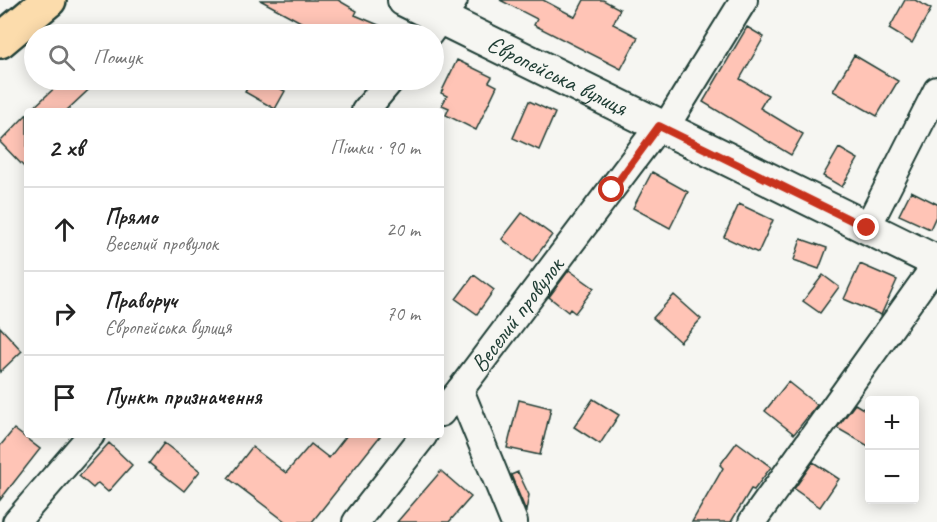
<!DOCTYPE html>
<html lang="uk">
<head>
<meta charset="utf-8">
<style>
  :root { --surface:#fff; --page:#f6f6f6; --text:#222; --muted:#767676; --line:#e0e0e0 }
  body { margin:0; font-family:Caveat,sans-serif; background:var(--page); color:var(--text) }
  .controls { position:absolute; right:18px; bottom:18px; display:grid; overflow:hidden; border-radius:6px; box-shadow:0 3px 15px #0003 }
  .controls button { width:54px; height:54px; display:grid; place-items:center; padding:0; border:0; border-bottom:2px solid var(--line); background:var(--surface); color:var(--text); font:30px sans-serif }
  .stop { position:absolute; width:18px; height:18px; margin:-14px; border:4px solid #c8321e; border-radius:50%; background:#fff }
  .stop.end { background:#c8321e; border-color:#fff; box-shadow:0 2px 6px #0008 }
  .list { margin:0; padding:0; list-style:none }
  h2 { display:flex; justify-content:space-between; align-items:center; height:78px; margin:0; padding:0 24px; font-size:26px }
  h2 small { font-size:20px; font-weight:400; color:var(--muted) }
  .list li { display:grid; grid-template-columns:39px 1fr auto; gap:18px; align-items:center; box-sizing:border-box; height:84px; padding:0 24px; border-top:2px solid var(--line) }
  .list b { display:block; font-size:22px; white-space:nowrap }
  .list p { margin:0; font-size:20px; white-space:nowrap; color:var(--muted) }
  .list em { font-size:20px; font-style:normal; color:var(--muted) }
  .icon { flex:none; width:33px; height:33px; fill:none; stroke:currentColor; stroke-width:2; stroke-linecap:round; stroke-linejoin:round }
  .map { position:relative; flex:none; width:937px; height:522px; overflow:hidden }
  .search { position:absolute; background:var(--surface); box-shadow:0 3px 15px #0003; left:24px; top:24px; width:420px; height:66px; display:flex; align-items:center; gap:15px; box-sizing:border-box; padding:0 21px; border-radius:33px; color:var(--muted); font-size:22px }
  .panel { position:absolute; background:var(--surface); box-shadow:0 3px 15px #0003; left:24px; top:108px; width:420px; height:330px; border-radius:6px }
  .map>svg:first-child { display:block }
  .building { fill:#ffc4b6; stroke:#1f3d34; stroke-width:1.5 }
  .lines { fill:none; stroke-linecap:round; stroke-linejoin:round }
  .minor-casing { stroke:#1f3d34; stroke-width:30 }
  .tertiary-casing { stroke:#1f3d34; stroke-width:36 }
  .primary-casing { stroke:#1f3d34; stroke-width:38 }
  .minor { stroke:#f6f6f2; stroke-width:26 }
  .tertiary { stroke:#f6f6f2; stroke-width:32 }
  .primary { stroke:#fcdcac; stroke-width:33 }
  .route { stroke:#c8321e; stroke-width:8 }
  .labels { text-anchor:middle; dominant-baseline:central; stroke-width:6; stroke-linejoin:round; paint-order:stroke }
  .street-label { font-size:24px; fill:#1f3d34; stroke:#f6f6f2 }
</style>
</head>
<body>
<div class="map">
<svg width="937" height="522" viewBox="0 0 937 522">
  <rect width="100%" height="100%" fill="#f6f6f2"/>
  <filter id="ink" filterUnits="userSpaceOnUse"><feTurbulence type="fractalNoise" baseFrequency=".0167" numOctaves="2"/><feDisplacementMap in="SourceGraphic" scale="12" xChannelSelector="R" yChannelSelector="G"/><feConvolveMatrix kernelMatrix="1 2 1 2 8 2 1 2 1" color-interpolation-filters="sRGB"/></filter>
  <g filter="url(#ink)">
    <path class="building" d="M 260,0 L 338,0 L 357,11 L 355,15 L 400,34 L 323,34 Z
      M 500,0 L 543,0 L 575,17 L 584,0 L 603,0 L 620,9 L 613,24 L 638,37 L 621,69 L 534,25 L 537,19 Z
      M 905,0 L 915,0 L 931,9 L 912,43 L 889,29 Z
      M 747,27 L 764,37 L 740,79 L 768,95 L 760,108 L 803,134 L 791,155 L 703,102 Z
      M 854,55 L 898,81 L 877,116 L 833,91 Z
      M 457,60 L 492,77 L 489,82 L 497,86 L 476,130 L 446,115 L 449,108 L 442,105 L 447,96 L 441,93 Z
      M 63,80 L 99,80 L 66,111 L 30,111 Z
      M 252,80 L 263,80 L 285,91 L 275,109 L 245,92 Z
      M 529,101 L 555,113 L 539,150 L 513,138 Z
      M 27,114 L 27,170 L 0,142 Z
      M 839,148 L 858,159 L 842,187 L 823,176 Z
      M 652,172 L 688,192 L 670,228 L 633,208 Z
      M 911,191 L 937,204 L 937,214 L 930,229 L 899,215 Z
      M 739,204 L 773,220 L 758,253 L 724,237 Z
      M 522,213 L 552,235 L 532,262 L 502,239 Z
      M 801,239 L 827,248 L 819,269 L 794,260 Z
      M 860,264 L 897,280 L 881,315 L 844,299 Z
      M 569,270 L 594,288 L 575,313 L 570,309 L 568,312 L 549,297 Z
      M 474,275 L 494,290 L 477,314 L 456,299 Z
      M 823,275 L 839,287 L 820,313 L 803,301 Z
      M 674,295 L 701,319 L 680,342 L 653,318 Z
      M 0,327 L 22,351 L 0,372 Z
      M 788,382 L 817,405 L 794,434 L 765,411 Z
      M 593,399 L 619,415 L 600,444 L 574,427 Z
      M 519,400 L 551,408 L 540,455 L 507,448 Z
      M 855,404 L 870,413 L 870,447 L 837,428 Z
      M 14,429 L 40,449 L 0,500 L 0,446 Z
      M 347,435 L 381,435 L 312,522 L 286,522 L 228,478 L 252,447 L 286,473 L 311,444 L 329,458 Z
      M 737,442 L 771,467 L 754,490 L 751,489 L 731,522 L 692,522 L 723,468 L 720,465 Z
      M 109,443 L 132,465 L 108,492 L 98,483 L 93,488 L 79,476 Z
      M 164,443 L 200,471 L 184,491 L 149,463 Z
      M 813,462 L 839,479 L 820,507 L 794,489 Z
      M 441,471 L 471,497 L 449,522 L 397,522 Z
      M 518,472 L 529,495 L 526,511 L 511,475 Z"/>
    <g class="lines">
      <g class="minor-casing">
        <g id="minor">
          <path d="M 429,34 L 454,0"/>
          <path d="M 365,111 L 391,80"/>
          <path d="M 665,128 L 744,0"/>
          <path d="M 867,228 L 937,90"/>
          <path d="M 441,413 L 460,390"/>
          <path d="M 16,522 L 91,435"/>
          <path d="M 356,522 L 424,435"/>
          <path id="s1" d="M 514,522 L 460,390 L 659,126"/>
          <path d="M 752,522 L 937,263"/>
        </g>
      </g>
      <g class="tertiary-casing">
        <g id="tertiary">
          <path id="s2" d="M 404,0 L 937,262"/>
        </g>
      </g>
      <g class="primary-casing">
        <path id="primary" d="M 0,41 L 49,0"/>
      </g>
      <use href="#minor" class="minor"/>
      <use href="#tertiary" class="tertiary"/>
      <use href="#primary" class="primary"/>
    </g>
  </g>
  <g class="lines" filter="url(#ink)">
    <path class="route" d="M 612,190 L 659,126 L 867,228"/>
  </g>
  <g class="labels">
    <g class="street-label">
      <text stroke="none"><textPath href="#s2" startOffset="171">Європейська вулиця</textPath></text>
      <text stroke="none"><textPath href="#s1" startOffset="237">Веселий провулок</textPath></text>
    </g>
  </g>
</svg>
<div class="controls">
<button>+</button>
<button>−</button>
</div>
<div class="stop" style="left:612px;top:190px"></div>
<div class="stop end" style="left:867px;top:228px"></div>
<div class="search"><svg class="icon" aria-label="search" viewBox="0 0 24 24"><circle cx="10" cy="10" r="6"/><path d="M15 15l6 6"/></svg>Пошук</div>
<section class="panel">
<h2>2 хв<small>Пішки · 90 m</small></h2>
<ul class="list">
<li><svg class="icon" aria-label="ahead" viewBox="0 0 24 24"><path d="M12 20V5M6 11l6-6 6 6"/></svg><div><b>Прямо</b><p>Веселий провулок</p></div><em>20 m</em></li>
<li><svg class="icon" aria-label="right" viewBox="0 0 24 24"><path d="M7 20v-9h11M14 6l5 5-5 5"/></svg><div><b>Праворуч</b><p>Європейська вулиця</p></div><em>70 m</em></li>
<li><svg class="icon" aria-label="arrive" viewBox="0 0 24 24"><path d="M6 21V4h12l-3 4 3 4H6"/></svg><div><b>Пункт призначення</b></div></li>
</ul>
</section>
</div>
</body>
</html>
